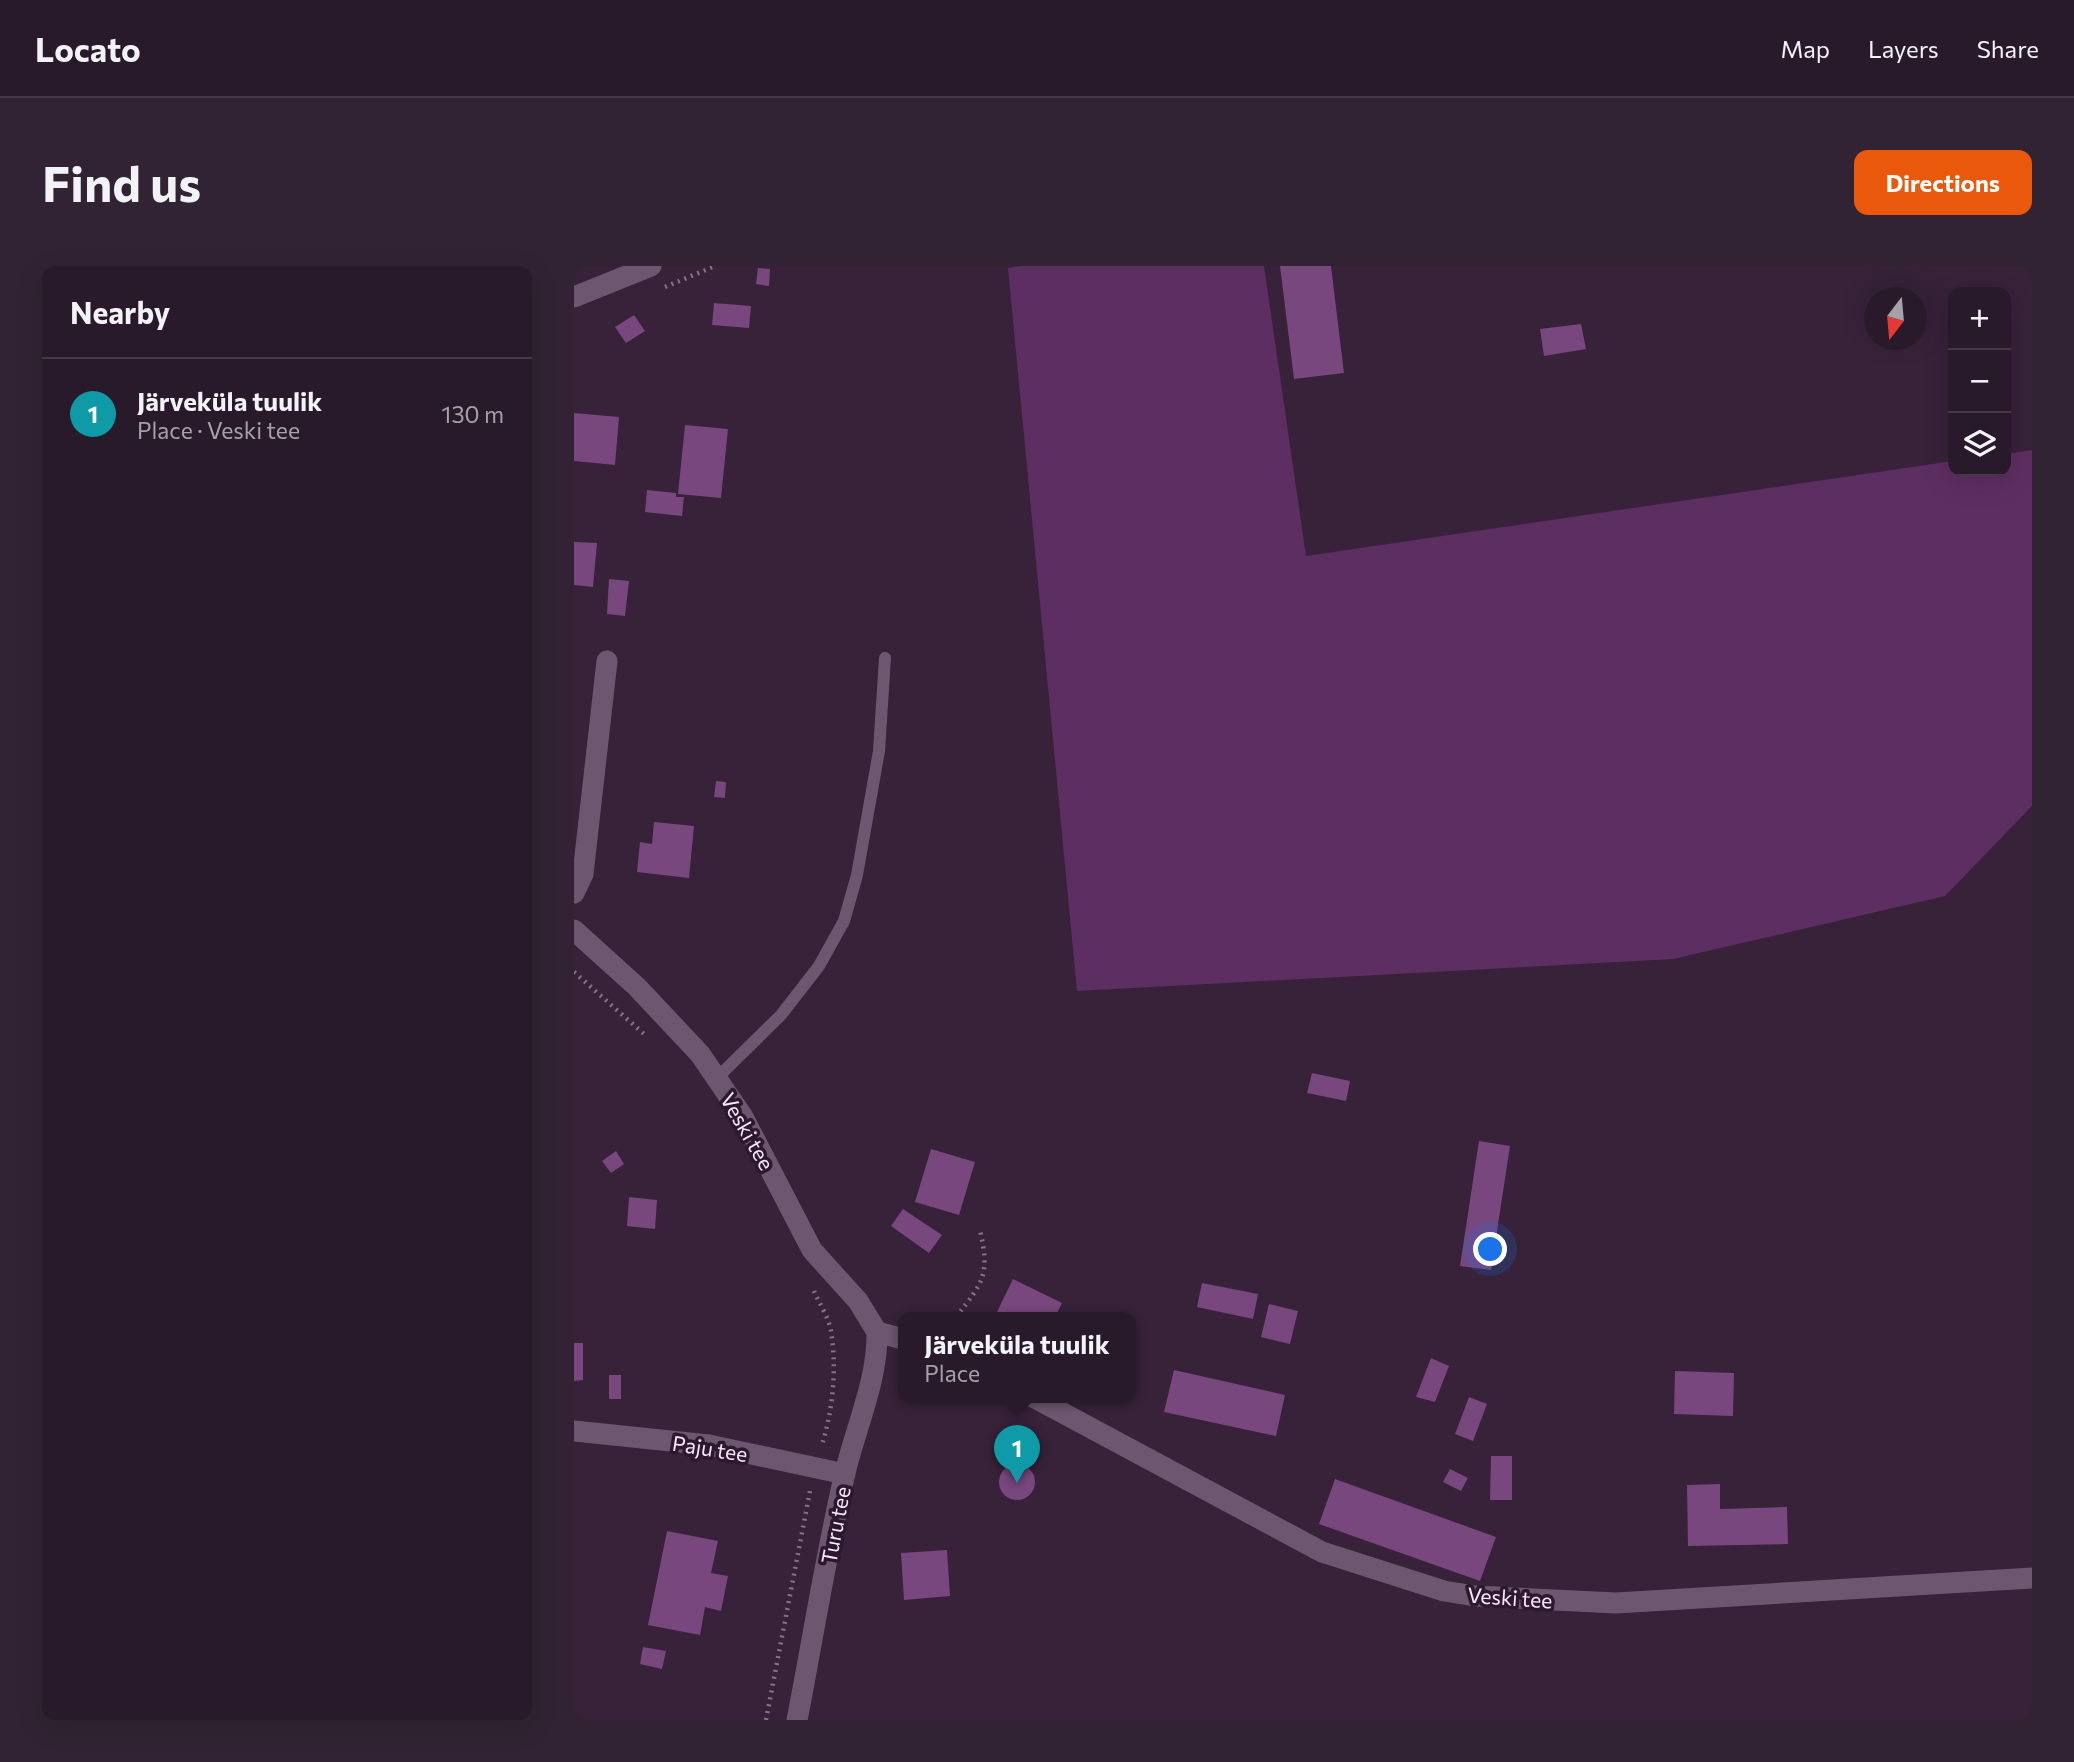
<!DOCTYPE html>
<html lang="en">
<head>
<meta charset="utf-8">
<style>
  :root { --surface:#291a2b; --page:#312333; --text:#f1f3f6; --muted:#a5a1a9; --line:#453847; --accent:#ea580c }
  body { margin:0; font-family:Commissioner,sans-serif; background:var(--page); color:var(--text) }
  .controls { position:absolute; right:21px; top:21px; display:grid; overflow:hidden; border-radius:14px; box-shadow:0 7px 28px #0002 }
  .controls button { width:63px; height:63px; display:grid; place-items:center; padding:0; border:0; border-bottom:2px solid var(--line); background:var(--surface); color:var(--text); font:35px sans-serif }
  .compass { position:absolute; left:1290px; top:21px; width:63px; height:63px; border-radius:50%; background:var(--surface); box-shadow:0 7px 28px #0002; rotate:196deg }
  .you { position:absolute; left:917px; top:984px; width:24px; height:24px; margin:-18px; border:5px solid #fff; border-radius:50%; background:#1a73e8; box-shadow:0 0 0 10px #1a73e833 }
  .badge { display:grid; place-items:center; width:46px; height:46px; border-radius:50%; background:var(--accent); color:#fff; font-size:23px; font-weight:700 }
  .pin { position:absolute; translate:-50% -58px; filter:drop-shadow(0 2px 4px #0008) }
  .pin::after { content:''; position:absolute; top:37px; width:24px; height:21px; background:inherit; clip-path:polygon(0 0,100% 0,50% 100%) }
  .popup { position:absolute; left:324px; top:1046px; width:238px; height:91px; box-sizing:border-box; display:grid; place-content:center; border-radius:14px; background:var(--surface); filter:drop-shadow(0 2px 5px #0005); font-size:23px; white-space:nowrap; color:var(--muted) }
  .popup b { font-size:26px; color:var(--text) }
  .popup::after { content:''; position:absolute; left:50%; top:100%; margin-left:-14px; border:14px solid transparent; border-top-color:var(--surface) }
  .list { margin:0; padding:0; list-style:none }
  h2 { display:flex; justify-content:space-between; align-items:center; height:91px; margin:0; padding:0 28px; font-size:30px }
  h2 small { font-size:23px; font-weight:400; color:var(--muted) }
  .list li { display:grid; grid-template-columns:46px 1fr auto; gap:21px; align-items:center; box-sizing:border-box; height:112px; padding:0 28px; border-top:2px solid var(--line) }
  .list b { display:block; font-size:26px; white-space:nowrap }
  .list p { margin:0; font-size:23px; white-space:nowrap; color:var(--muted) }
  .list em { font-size:23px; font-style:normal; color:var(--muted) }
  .icon { flex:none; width:38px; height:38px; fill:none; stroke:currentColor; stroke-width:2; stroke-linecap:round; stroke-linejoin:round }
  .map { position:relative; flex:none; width:1458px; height:1454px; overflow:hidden; border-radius:14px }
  header { display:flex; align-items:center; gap:42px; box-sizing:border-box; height:98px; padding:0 35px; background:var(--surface); border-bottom:2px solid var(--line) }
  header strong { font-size:33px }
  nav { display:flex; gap:38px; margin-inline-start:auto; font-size:24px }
  .intro { display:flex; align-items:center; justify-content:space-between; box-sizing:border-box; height:168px; padding:0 42px }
  h1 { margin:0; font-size:49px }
  .button { padding:18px 32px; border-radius:14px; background:var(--accent); color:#fff; font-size:24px; font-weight:700 }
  main { display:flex; gap:42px; padding:0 42px }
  aside { flex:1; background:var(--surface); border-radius:14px; box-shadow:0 7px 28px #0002 }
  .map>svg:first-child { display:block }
  .green { fill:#5d2e62 }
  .building { fill:#78477d }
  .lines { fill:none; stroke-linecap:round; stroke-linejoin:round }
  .path { stroke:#857286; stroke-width:4.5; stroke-dasharray:2 5; stroke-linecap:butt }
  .service { stroke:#6d566f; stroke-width:12 }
  .minor { stroke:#6d566f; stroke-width:21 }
  .labels { text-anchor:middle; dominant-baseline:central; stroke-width:7; stroke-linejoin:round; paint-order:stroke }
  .street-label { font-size:21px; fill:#f6e8f7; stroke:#2d192f }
</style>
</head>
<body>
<header>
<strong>Locato</strong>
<nav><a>Map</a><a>Layers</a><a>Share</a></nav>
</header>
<div class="intro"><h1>Find us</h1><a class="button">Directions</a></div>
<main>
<aside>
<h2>Nearby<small></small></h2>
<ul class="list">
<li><span class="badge" style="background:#0f9aa8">1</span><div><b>Järveküla tuulik</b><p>Place · Veski tee</p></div><em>130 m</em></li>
</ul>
</aside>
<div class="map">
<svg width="1458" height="1454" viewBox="0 0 1458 1454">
  <rect width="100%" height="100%" fill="#372239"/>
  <path class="green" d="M 448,0 L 690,0 L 732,290 L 1379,195 L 1379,205 L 1432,205 L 1432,188 L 1458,184 L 1458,540 L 1371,630 L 1099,693 L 503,725 L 434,2 Z"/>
  <path class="building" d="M 706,0 L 757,0 L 770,107 L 720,113 Z
    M 184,2 L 196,3 L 195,20 L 182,18 Z
    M 140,37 L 177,40 L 175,62 L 138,59 Z
    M 60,49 L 71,65 L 52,77 L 41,61 Z
    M 1007,58 L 1012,83 L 970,90 L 966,63 Z
    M 0,147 L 45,151 L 41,199 L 0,195 Z
    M 111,159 L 154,163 L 147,232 L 104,228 Z
    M 73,224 L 102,227 L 102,231 L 110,231 L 108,250 L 71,246 Z
    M 0,276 L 23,277 L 19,321 L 0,319 Z
    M 35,313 L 55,315 L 51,350 L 33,348 Z
    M 142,515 L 152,516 L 151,532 L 140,531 Z
    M 80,556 L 120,560 L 115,612 L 63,606 L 66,576 L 78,578 Z
    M 738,807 L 776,815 L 772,835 L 733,827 Z
    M 905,875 L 936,880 L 917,1004 L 886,1000 Z
    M 357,883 L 401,896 L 385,949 L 341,936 Z
    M 42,885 L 50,898 L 37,907 L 28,895 Z
    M 55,931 L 83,934 L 81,963 L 53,960 Z
    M 329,943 L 368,969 L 355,987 L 317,960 Z
    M 439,1013 L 488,1037 L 481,1051 L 428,1051 L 422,1048 Z
    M 628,1017 L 684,1028 L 679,1053 L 623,1041 Z
    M 695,1038 L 724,1045 L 716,1078 L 687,1071 Z
    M 0,1077 L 9,1077 L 9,1114 L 0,1115 Z
    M 857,1092 L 875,1100 L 861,1136 L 842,1131 Z
    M 600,1104 L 711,1129 L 702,1170 L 590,1146 Z
    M 1101,1105 L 1160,1107 L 1159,1150 L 1100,1148 Z
    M 35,1109 L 47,1109 L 47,1133 L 35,1133 Z
    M 895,1131 L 913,1138 L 899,1175 L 881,1168 Z
    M 917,1190 L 938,1190 L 938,1234 L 916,1234 Z
    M425 1216a18 18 0 1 1 36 0a18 18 0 1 1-36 0Z
    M 876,1203 L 894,1212 L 887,1225 L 869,1216 Z
    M 761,1213 L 922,1271 L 906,1315 L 745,1258 Z
    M 1146,1218 L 1146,1243 L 1213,1241 L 1214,1278 L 1114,1280 L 1113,1219 Z
    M 93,1265 L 144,1275 L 137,1307 L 154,1310 L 147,1345 L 131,1341 L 126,1369 L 74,1359 Z
    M 373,1284 L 376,1330 L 330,1334 L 327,1287 Z
    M 69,1381 L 92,1385 L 88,1403 L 66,1398 Z"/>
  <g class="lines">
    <path class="path" d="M 91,21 L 141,0
      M 0,706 L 70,768
      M 240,1025 C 245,1037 255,1052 257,1065 C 263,1104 259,1142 248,1179
      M 382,1051 C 410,1015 416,1009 406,964
      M 192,1454 L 236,1225"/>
    <path class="service" d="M 143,812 L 207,749 L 245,700 L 270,655 L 283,609 L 305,485 L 311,392"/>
    <path class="minor" d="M 0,31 L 77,0
      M 0,627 L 9,608 L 33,395
      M 0,664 L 63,721 L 126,788 L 169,851 L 238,984 L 284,1035 L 303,1066 L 329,1073
      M 459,1131 L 748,1286 L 870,1325 L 901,1330 L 1042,1337 L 1458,1312
      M 0,1165 L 135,1179 L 271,1208
      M 223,1454 C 239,1372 252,1288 271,1207 C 282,1161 304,1113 303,1066"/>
  </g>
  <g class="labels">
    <g class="street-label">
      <text transform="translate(174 865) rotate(60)">Veski tee</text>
      <text transform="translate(136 1182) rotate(9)">Paju tee</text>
      <text transform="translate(261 1259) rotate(-79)">Turu tee</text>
      <text transform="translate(936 1331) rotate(4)">Veski tee</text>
    </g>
  </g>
</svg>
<div class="controls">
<button>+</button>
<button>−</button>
<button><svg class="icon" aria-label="layers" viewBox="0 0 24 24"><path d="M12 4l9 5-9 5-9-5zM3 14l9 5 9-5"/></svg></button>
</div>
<svg class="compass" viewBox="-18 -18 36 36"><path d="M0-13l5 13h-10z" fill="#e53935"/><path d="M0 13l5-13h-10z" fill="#a5a1a9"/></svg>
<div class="you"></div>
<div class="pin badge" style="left:443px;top:1217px;background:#0f9aa8">1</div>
<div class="popup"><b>Järveküla tuulik</b>Place</div>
</div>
</main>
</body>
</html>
